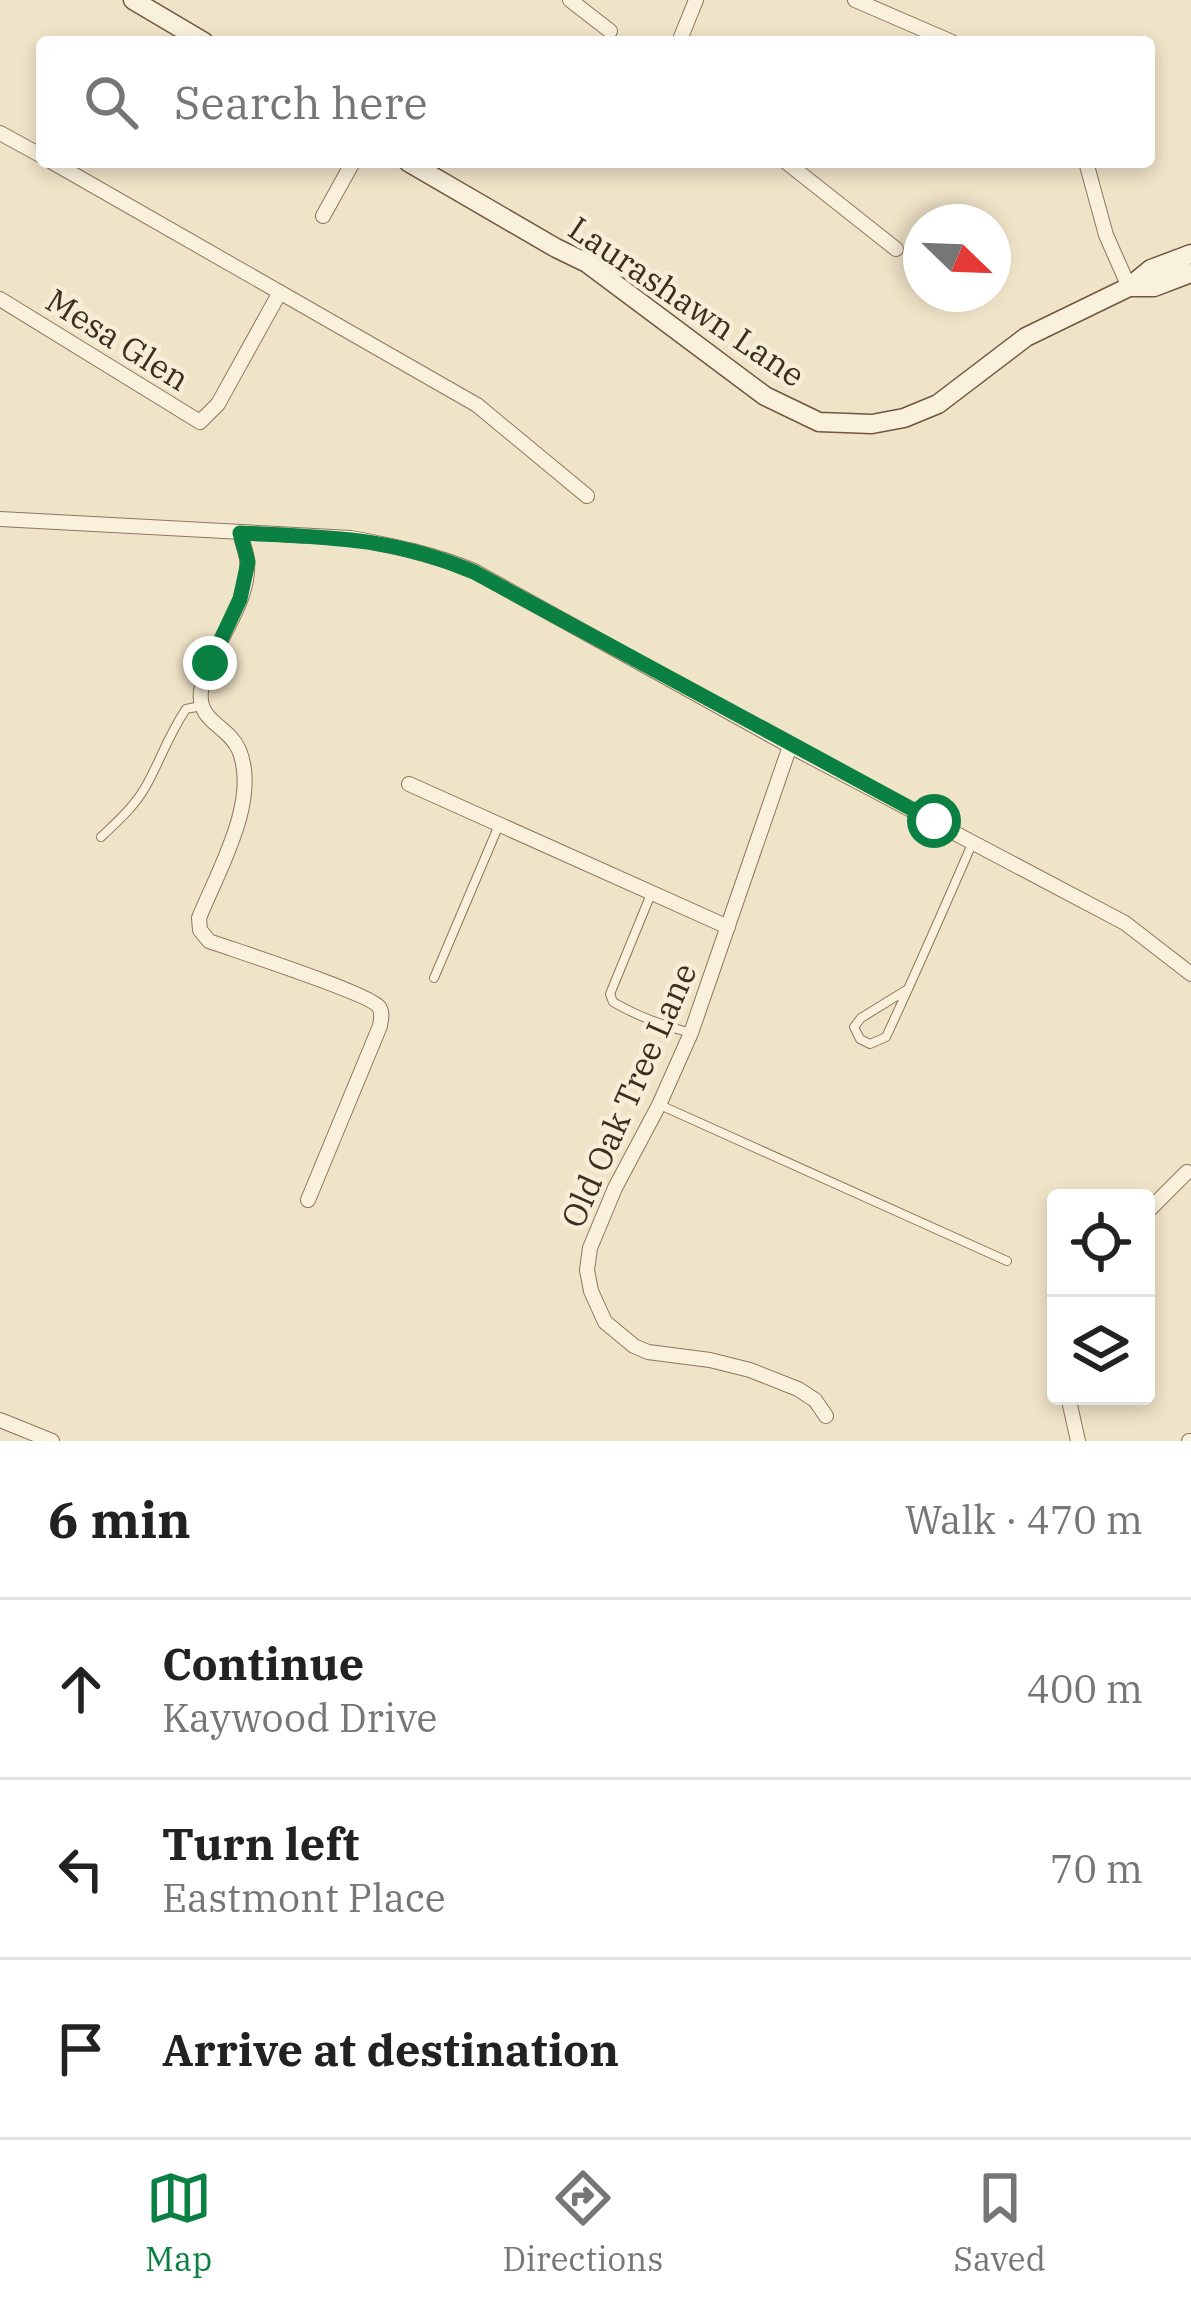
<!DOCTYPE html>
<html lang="en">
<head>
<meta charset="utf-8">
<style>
  :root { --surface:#fff; --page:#f6f6f6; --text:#222; --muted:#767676; --line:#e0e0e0; --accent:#0b8043 }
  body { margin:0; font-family:"IBM Plex Serif",serif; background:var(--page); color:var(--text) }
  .controls { position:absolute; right:36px; bottom:36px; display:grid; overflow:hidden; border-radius:12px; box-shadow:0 6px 18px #0003 }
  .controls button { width:108px; height:108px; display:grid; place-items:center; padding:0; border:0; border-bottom:3px solid var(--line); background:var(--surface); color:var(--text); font:60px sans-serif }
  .compass { position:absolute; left:903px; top:204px; width:108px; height:108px; border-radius:50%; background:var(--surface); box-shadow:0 6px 18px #0003; rotate:113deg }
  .stop { position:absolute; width:36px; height:36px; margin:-27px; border:9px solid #0b8043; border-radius:50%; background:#fff }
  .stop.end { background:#0b8043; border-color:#fff; box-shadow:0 3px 12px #0008 }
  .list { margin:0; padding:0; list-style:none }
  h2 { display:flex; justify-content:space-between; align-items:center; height:156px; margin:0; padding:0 48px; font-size:51px }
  h2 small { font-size:39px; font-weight:400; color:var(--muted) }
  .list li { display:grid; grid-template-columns:78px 1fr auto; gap:36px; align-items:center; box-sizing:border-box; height:180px; padding:0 48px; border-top:3px solid var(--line) }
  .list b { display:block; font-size:45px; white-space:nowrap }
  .list p { margin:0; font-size:39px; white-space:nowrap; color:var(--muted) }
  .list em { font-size:39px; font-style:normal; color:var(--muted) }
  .icon { flex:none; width:66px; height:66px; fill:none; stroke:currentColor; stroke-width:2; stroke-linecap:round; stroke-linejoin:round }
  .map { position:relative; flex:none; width:1191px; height:1441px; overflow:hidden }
  .search { position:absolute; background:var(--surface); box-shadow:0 6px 18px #0003; left:36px; right:36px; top:36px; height:132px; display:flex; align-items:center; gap:30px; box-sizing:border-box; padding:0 42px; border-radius:12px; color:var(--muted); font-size:45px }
  .sheet { height:696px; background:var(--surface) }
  nav { display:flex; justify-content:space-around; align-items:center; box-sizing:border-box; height:168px; border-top:3px solid var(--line); background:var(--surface); font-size:33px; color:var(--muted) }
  nav a { display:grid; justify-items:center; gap:6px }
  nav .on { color:var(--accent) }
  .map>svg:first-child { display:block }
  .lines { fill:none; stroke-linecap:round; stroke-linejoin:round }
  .lane-casing { stroke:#8d765c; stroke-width:10 }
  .street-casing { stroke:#8d765c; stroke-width:16 }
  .secondary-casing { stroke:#6f573f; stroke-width:21 }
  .lane { stroke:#faf1dc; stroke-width:8 }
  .street { stroke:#faf1dc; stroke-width:14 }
  .secondary { stroke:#faf1dc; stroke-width:18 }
  .route { stroke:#0b8043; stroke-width:15 }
  .labels { text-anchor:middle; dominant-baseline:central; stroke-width:9; stroke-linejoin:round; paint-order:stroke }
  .street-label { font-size:33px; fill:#3d2e20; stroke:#f7eed8 }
</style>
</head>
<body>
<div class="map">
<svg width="1191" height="1441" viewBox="0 0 1191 1441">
  <rect width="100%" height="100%" fill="#f0e4c8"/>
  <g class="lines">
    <g class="lane-casing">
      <path id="lane" d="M 101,837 C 117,822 135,806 146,786 C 161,759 168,736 186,709 L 201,706
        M 651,894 L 610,994 L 613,1002 C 637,1016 664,1026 691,1033
        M 434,978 L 499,825
        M 908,989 L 861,1018 L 854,1027 L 860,1039 L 870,1044 L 886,1037 C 916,973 944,908 972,844
        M 660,1105 L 1007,1261"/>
    </g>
    <g class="street-casing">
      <path id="street" d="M 570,0 L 610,31
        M 855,0 L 952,42
        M 679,42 L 696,0
        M 0,133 L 42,156
        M 52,162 L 477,405 L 587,496
        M 786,162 L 896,249
        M 1086,162 L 1106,235 L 1129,287
        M 323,216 L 353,162
        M 0,299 L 200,422 L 218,404 L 280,292
        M 0,519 L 351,538 C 394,546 433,554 474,571 L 790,746 L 1125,923 L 1191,974
        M 240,533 C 242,541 246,551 247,560 C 251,606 209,646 201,691 C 197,722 229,726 239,750 C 260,800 218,871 199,918 L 200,930 L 209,941 C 234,950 371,994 379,1007 C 383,1013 381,1019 380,1026 L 308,1200
        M 790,746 L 691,1033 L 659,1105 L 615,1188 L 590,1248 L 587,1270 L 591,1291 L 605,1322 L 634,1346 L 648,1352 L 710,1360 L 750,1370 L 798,1389 L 815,1400 L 826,1416
        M 409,784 L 728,927
        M 1146,1213 L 1187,1172
        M 1068,1396 L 1078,1441
        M 0,1420 L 52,1441
        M 1189,1441 L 1191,1441"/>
    </g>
    <g class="secondary-casing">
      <path id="secondary" d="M 133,0 L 204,42
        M 408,162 L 556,248 L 587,263 L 765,396 L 819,422 L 872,424 L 904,418 L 938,404 L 1026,337 L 1129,287 L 1151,269 L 1191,254
        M 1129,287 L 1154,287 L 1191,273"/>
    </g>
    <use href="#lane" class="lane"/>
    <use href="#street" class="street"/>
    <use href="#secondary" class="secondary"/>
  </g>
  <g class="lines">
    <path class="route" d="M 210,663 L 240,599 L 248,562 L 240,533 C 327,537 392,537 474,572 L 934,821"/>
  </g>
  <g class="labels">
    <g class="street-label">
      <text transform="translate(687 301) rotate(34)">Laurashawn Lane</text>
      <text transform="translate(118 339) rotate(32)">Mesa Glen</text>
      <text transform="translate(628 1095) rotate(-66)">Old Oak Tree Lane</text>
    </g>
  </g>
</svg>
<div class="controls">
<button><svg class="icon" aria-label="locate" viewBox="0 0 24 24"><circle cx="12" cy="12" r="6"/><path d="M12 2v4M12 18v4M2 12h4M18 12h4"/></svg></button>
<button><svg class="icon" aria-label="layers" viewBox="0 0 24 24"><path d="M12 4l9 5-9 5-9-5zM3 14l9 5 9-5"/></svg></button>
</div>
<svg class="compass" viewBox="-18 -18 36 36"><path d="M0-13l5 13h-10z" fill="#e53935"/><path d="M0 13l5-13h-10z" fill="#767676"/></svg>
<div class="stop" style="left:934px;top:821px"></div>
<div class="stop end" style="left:210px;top:663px"></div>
<div class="search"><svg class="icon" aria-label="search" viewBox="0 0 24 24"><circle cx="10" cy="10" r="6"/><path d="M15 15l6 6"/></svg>Search here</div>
</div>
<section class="sheet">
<h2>6 min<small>Walk · 470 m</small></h2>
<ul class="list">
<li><svg class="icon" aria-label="ahead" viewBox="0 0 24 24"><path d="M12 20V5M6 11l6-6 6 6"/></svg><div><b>Continue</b><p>Kaywood Drive</p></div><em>400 m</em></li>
<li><svg class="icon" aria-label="left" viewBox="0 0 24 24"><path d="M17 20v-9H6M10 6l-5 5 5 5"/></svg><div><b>Turn left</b><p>Eastmont Place</p></div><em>70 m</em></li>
<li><svg class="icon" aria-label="arrive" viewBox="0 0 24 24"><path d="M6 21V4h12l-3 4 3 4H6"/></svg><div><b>Arrive at destination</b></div></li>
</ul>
</section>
<nav>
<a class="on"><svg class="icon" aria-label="map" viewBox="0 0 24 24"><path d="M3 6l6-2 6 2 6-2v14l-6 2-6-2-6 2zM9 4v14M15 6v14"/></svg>Map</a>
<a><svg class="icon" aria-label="directions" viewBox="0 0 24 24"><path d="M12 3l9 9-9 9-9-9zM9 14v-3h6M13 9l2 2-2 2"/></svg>Directions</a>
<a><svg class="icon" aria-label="saved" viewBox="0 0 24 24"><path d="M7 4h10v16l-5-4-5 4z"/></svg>Saved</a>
</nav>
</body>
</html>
